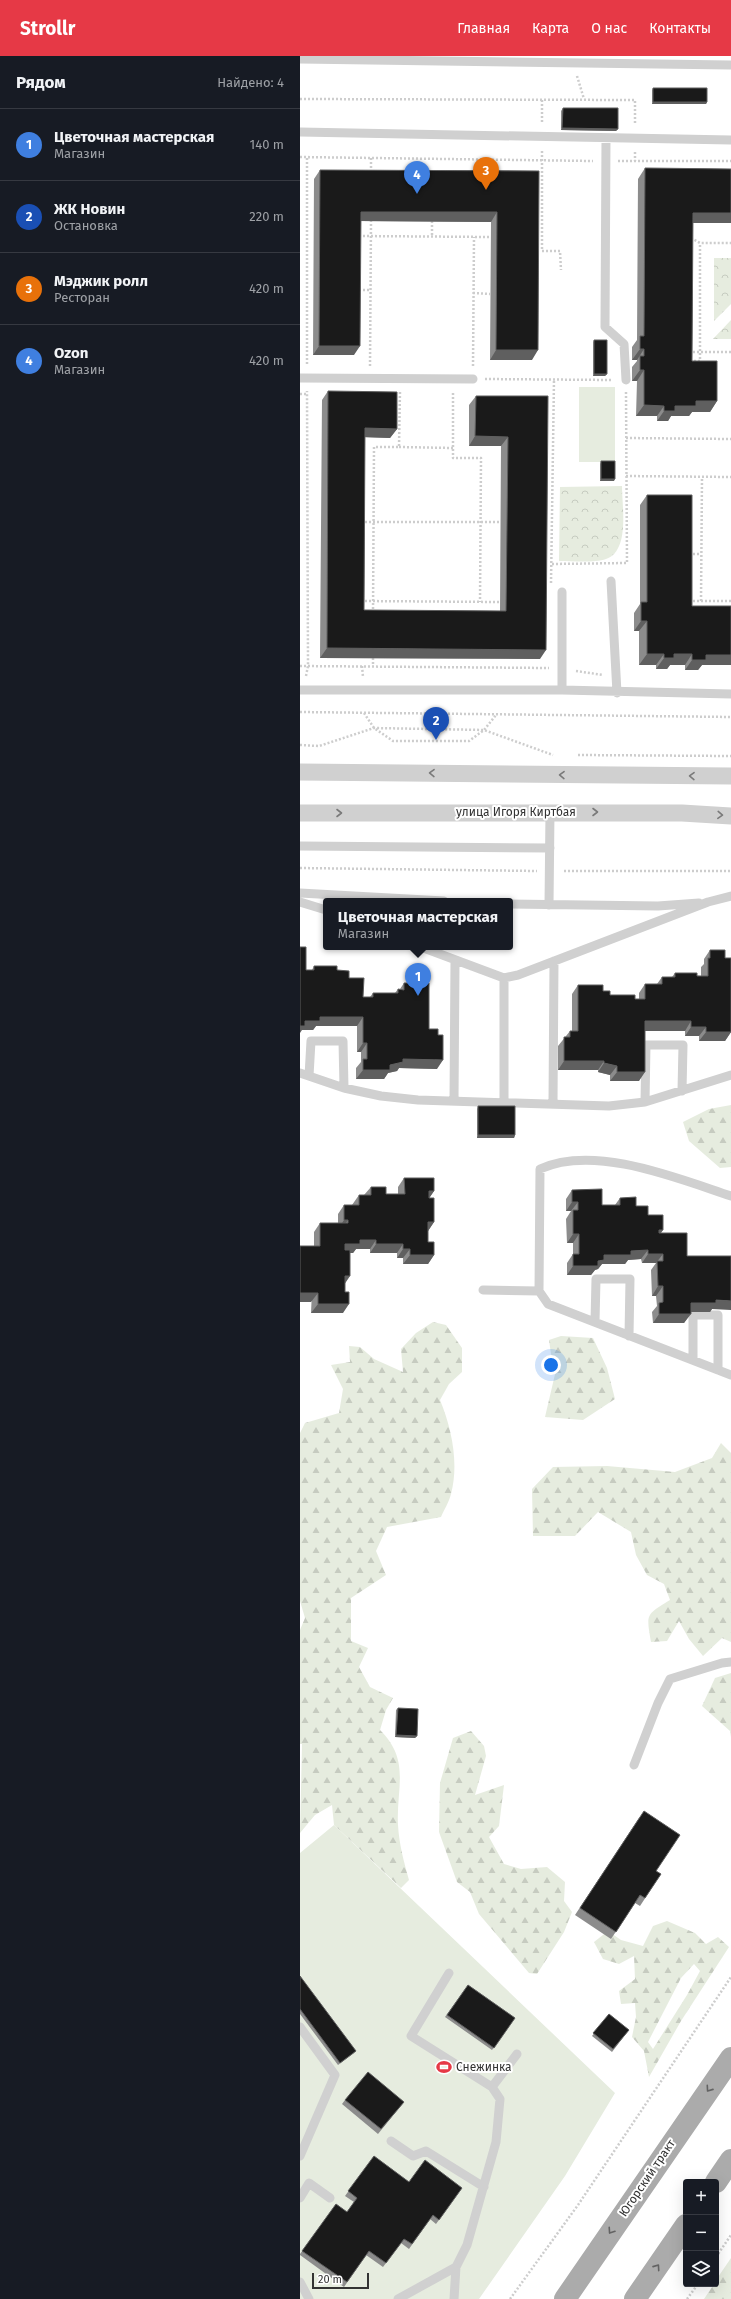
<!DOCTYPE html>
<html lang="ru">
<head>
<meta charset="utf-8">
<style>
  :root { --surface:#171b24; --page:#20242c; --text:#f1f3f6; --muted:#9ea1a6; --line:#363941; --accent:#e63946 }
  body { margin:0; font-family:"Fira Sans",sans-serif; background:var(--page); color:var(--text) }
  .controls { position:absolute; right:12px; bottom:12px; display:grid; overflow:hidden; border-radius:4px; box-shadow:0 4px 16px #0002 }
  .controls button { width:36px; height:36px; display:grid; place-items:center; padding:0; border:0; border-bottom:1px solid var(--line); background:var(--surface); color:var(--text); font:20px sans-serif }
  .scale { position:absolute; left:12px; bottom:10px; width:57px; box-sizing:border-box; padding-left:4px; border:2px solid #333; border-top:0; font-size:11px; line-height:14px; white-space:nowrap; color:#333; -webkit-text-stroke:3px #fff; paint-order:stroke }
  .you { position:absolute; left:251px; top:1309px; width:14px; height:14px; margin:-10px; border:3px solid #fff; border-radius:50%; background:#1a73e8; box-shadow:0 0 0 6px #1a73e833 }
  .badge { display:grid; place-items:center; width:26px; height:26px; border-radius:50%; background:var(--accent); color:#fff; font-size:13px; font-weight:700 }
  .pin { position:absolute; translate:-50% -33px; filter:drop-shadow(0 1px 2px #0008) }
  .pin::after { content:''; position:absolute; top:21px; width:14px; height:12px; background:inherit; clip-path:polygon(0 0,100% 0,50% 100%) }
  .popup { position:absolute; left:23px; top:842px; width:190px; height:52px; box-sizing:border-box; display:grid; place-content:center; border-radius:4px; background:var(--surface); filter:drop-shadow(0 1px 3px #0005); font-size:13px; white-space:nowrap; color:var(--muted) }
  .popup b { font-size:15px; color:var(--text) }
  .popup::after { content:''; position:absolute; left:50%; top:100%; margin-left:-8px; border:8px solid transparent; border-top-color:var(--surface) }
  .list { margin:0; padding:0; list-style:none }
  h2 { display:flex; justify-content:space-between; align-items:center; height:52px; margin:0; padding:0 16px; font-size:17px }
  h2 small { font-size:13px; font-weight:400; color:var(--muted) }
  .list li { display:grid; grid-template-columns:26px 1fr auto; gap:12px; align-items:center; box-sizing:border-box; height:72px; padding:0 16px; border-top:1px solid var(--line) }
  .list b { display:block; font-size:15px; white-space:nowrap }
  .list p { margin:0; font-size:13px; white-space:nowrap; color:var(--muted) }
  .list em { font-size:13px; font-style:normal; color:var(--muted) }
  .icon { flex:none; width:22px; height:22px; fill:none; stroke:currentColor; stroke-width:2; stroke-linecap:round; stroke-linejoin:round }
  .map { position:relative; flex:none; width:431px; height:2243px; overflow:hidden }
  header { display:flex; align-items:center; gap:24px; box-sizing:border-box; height:56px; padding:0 20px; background:var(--accent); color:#fff }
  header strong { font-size:19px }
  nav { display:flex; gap:22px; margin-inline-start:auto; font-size:14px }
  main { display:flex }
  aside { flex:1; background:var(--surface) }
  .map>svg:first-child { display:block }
  .forest { fill:url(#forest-firs); fill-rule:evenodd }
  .park { fill:url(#park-crowns) }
  .pitch { fill:#e6ecdf }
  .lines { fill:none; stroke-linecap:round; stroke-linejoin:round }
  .path { stroke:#cdcdcd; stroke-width:2.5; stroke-dasharray:2 2; stroke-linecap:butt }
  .service { stroke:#d0d0d0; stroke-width:9 }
  .minor { stroke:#d0d0d0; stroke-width:17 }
  .primary { stroke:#ababab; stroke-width:22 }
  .wall { fill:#8c8c8c }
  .shaded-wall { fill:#5f5f5f }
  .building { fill:#1a1a1a; stroke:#5f5f5f }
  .oneway { stroke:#7a7a7a }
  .oneway2 { stroke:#636363 }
  .labels { text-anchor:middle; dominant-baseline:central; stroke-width:4; stroke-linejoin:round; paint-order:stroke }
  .street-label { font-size:12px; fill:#333; stroke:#fff }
  .poi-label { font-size:12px; fill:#333; stroke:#fff; text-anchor:start }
</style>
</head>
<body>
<header>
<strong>Strollr</strong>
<nav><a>Главная</a><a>Карта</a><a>О нас</a><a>Контакты</a></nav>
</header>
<main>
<aside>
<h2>Рядом<small>Найдено: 4</small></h2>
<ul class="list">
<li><span class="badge" style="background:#3f7fe0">1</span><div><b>Цветочная мастерская</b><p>Магазин</p></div><em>140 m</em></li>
<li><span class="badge" style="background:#1a4fb4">2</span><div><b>ЖК Новин</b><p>Остановка</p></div><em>220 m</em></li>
<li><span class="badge" style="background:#e8710a">3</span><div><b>Мэджик ролл</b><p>Ресторан</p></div><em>420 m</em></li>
<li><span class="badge" style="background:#3f7fe0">4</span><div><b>Ozon</b><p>Магазин</p></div><em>420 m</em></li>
</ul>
</aside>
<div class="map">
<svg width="431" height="2243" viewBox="0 0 431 2243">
  <defs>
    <pattern id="forest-firs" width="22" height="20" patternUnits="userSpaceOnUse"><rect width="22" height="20" fill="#e6ecdf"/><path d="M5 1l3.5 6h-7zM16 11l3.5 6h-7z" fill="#c6cbc0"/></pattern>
    <pattern id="park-crowns" width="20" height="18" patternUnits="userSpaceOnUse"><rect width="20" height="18" fill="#e6ecdf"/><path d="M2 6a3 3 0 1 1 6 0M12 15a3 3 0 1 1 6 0" fill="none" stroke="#c6cbc0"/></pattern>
  </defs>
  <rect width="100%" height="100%" fill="#fff"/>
  <path class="forest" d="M 431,1049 L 431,1111 L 420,1112 L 389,1085 L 383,1066 L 409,1053 Z
    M 133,1266 L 146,1269 L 162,1292 L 162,1316 L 149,1328 L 140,1344 C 152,1373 159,1408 151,1438 C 149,1446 144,1454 141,1461 L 87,1471 L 76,1495 L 86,1519 L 51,1542 L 51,1585 L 68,1592 L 59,1611 L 70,1631 L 93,1642 L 86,1654 L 80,1674 C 111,1705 96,1731 98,1769 C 99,1788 104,1806 109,1824 L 101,1832 L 34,1769 L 32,1749 L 15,1759 L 0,1777 L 2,1688 L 0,1688 L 0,1574 L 5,1562 L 0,1545 L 0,1377 L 5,1367 L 39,1357 L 43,1333 L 31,1309 L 50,1306 L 49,1290 L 60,1291 L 74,1303 L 103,1316 L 101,1293 L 116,1277 Z
    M 261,1280 L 293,1282 L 307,1312 L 315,1343 L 283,1364 L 245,1361 L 256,1314 L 251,1298 L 249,1284 Z
    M 421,1387 L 431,1397 L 431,1586 L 422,1582 L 403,1600 L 389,1583 L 379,1565 L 367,1585 L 351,1586 C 346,1557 346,1559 370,1544 L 364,1528 L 347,1519 L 336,1499 L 331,1476 L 298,1456 L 275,1480 L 233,1480 L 232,1433 L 253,1411 L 307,1410 L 375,1416 L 412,1402 Z
    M 431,1617 L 431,1681 L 430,1675 L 402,1650 L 415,1622 Z
    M 171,1675 L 184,1690 L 186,1700 L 175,1739 L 204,1729 L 199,1770 L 189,1781 L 204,1808 L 221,1813 L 247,1811 L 265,1826 L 264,1845 L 272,1856 L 264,1876 L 237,1918 L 229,1917 L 179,1858 L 170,1836 L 157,1826 L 139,1776 L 140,1727 L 153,1682 Z
    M 367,1865 L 395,1877 L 406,1888 L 418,1881 L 429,1891 L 381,1965 L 349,2021 L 344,1995 L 332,1981 L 336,1961 L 335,1947 L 321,1948 L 319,1935 L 335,1923 L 334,1900 L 319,1908 L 303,1903 L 294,1886 L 308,1875 L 321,1884 L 343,1890 L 353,1870 ZM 394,1908 L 400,1915 L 387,1939 L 353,1993 L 348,1986 L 381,1922 Z
    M 431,2202 L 431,2243 L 404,2243 L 414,2228 L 416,2228 L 416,2224 Z"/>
  <path class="park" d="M 414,202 L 431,202 L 431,248 L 414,265 Z
    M 431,264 L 431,283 L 413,283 Z
    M 322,430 C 322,451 330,495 306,503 C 295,507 272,505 259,505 L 260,431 Z"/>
  <path class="pitch" d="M 279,331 L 315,331 L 315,406 L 279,406 Z
    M 34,1769 L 315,2037 L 265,2120 L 179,2243 L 0,2243 L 0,1797 Z"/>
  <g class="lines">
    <path class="path" d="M 277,20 L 284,43
      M 0,43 L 335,44 L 335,69
      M 242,44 L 242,68
      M 242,95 L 242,195 L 260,195 L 261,214
      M 335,96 L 335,105
      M 0,101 L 293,105
      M 71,102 L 71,117
      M 318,105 L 431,105
      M 132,165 L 132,180
      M 59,180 L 191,181
      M 391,182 L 400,187 L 431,187
      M 59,234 L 71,234
      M 173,237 L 190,238
      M 389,296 L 431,296
      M 390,305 L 400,305 L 400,187
      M 7,308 L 7,101
      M 70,310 L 71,165
      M 173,310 L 174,181
      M 185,323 L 312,324
      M 153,337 L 153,402 L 181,402 L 180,546
      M 0,338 L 7,338
      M 326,382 L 431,383
      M 99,391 L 153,392
      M 326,420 L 431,421
      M 61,466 L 201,466
      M 389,498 L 401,498
      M 252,508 L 327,507 L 326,336
      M 251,527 L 254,323
      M 61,545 L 200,546
      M 389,545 L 431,545
      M 401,545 L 402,421
      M 73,557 L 74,391 L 99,391 L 100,335
      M 73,602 L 73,610
      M 0,610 L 249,612
      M 62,610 L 63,621
      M 276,615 L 303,619
      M 6,620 L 8,610 L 7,335
      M 0,656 L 431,661
      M 64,657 L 74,672 L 93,685 L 169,685 L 184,674 L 196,659
      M 0,689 L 19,690 L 74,672 L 184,674 L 253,699
      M 278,699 L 431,700
      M 0,812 L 237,815
      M 264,815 L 431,815
      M 416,2201 L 431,2179
      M 210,2243 L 278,2149 L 431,1921
      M 387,2243 L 398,2228"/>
    <path class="service" d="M 0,3 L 431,9
      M 0,76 L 431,84
      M 306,82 L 305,271 L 324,288 L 326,324
      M 0,322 L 173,323
      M 311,525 L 317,637
      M 262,536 L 262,634
      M 0,634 L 262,634 L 431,638
      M 0,790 L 250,792
      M 0,837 L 144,845
      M 0,846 L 26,854
      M 210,848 L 358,850 L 399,847
      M 249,849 L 250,756
      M 121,891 L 204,922 L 218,919 L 408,846 L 431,840
      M 0,1017 L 44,1032 L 81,1040 L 118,1044 L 309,1050 L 345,1046 L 431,1019
      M 9,1020 L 11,985 L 43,985 L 44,1032
      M 154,1045 L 155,905
      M 204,1046 L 204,922
      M 345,1046 L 346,989 L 383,989 L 382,1035
      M 253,1048 L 254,905
      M 431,1140 C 377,1122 294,1088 240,1113 L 239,1235 L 248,1248 L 431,1319
      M 183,1234 L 239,1235
      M 295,1266 L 296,1223 L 330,1223 L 329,1280
      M 393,1304 L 393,1259 L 418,1259 L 418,1314
      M 334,1709 L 358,1647 L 370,1623 L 422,1607 L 431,1606
      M 0,1971 L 35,2019 L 0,2100
      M 192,2031 L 217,1998
      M 91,2085 L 113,2100 L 126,2095 L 184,2131
      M 0,2142 L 9,2127 L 30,2142
      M 0,2226 L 9,2243
      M 98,2243 L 156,2211 L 167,2189 L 196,2086 L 200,2043 L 192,2031 L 111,1980 L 149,1917
      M 154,2243 L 156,2211"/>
    <path class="minor" d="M 0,716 L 431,720
      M 0,757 L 382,757 L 431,760"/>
    <path class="primary" d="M 416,2126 L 431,2104
      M 265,2243 L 431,2002
      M 335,2243 L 386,2169"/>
  </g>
  <path class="wall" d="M 353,32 L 407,46 L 406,48 L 352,48 L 352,34 Z
    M 263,52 L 318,73 L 316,75 L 261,74 L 261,55 Z
    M 345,112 L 431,113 L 431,167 L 393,167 L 392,305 L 417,345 L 410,356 L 392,356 L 389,360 L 371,360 L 368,365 L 357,365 L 357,360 L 336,360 L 337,325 L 332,325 L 332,311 L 337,305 L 337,304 L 332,304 L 332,291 L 337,284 L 338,123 Z
    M 20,114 L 239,115 L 232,304 L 190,304 L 191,166 L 61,165 L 54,299 L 13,299 L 14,123 Z
    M 294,284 L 307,318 L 305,320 L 293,320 L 293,286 Z
    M 28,335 L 97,373 L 90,382 L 65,381 L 64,554 L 200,555 L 201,390 L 169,390 L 169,349 L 176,340 L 248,340 L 240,603 L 20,602 L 22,344 Z
    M 301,405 L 314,425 L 300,425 L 300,408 Z
    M 347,439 L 392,550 L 402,609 L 398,614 L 385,614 L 385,609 L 370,609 L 367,613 L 356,613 L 356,609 L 339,609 L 339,575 L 334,575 L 334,557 L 340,548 L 340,449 Z
    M 410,894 L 425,902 L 431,976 L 425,985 L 399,985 L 399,980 L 385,980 L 385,975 L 345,975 L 339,1025 L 310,1025 L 310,1019 L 298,1016 L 298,1014 L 258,1014 L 258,990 L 270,975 L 272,975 L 272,938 L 278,929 L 303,935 L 310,939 L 335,943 L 339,943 L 339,937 L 345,928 L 357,928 L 362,921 L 372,921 L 375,917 L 401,920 L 401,911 L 404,908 L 404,903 Z
    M 14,910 L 37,914 L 49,922 L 63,941 L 70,941 L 73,937 L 95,937 L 98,933 L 100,933 L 104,927 L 129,973 L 137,1013 L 99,1012 L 97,1015 L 88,1017 L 84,1023 L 56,1023 L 56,1012 L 61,1006 L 61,996 L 57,996 L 57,970 L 16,970 L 13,974 L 2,974 L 6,914 L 12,914 Z
    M 178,1050 L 215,1079 L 214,1082 L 177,1082 L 177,1053 Z
    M 104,1122 L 134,1135 L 129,1142 L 134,1166 L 128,1175 L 128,1186 L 134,1199 L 128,1208 L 103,1208 L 103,1202 L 97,1202 L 97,1197 L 70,1197 L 70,1193 L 56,1193 L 53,1197 L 50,1197 L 45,1227 L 43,1257 L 11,1257 L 14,1190 L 14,1176 L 20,1167 L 38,1167 L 38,1158 L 44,1149 L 52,1149 L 59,1139 L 64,1139 L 71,1131 L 86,1138 L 98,1138 L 98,1131 Z
    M 272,1134 L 302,1149 L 315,1149 L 320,1142 L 336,1150 L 348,1159 L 361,1177 L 387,1200 L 412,1253 L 410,1256 L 391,1256 L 384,1267 L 353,1267 L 352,1256 L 357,1250 L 356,1240 L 352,1240 L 351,1214 L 356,1207 L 342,1207 L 341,1203 L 328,1204 L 325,1208 L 302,1208 L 298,1213 L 295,1214 L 291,1219 L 267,1219 L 267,1207 L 273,1198 L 273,1187 L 267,1187 L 266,1163 L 271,1155 L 266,1155 L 266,1143 Z
    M 98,1652 L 117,1680 L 115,1682 L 95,1681 L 96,1654 Z
    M 339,1762 L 356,1815 L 361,1818 L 340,1850 L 335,1847 L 311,1883 L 275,1859 Z
    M 0,1920 L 54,1997 L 38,2009 L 0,1958 Z
    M 168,1929 L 215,1962 L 192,1994 L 145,1961 Z
    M 309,1958 L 329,1974 L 312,1996 L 292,1980 Z
    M 45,2044 L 104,2046 L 78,2078 L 42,2048 Z
    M 74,2100 L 109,2126 L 162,2132 L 136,2168 L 130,2163 L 109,2193 L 101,2187 L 83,2211 L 66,2199 L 44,2231 L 0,2199 L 0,2198 L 36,2148 L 47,2156 L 54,2146 L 45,2140 Z"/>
  <path class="shaded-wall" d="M 353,46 L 407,46 L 406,48 L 352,48 Z
    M 262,72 L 318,73 L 316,75 L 261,74 Z
    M 61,156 L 197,156 L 191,166 L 55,165 Z
    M 393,157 L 431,157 L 431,167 L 386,167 Z
    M 19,290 L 60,290 L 54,299 L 13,299 Z
    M 340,293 L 344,293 L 337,304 L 332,304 Z
    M 196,294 L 238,294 L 232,304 L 190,304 Z
    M 340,314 L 344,314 L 337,325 L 332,325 Z
    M 294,318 L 307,318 L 305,320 L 293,320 Z
    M 396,345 L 417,345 L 410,356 L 392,356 L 389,360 L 371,360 L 368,365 L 357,365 L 364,355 L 375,350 Z
    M 344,349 L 364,350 L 357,360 L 336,360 Z
    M 65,372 L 97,373 L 90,382 L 59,381 Z
    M 175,380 L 208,381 L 201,390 L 169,390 Z
    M 301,423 L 315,423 L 314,425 L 300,425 Z
    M 341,565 L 347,565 L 339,575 L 334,575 Z
    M 27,592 L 246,594 L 240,603 L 20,602 Z
    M 347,598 L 364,598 L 356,609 L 339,609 Z
    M 374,598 L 392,598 L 385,609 L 370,609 L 367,613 L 356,613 L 364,602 Z
    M 406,599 L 431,599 L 431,609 L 402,609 L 398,614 L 385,614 L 392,604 Z
    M 20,961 L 63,961 L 57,970 L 16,970 L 13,974 L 2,974 L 0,977 L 0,970 L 5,965 Z
    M 345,965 L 391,965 L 385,975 L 339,975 Z
    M 391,971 L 406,971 L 399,980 L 385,980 Z
    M 406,976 L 431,976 L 425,985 L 399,985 Z
    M 63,987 L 67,987 L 61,996 L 57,996 Z
    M 103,1003 L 143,1004 L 137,1013 L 99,1012 L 97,1015 L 88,1017 L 84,1023 L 56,1023 L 63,1014 Z
    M 264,1005 L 304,1005 L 298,1014 L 258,1014 Z
    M 304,1007 L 317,1010 L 310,1019 L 298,1016 Z
    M 317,1016 L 345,1016 L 339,1025 L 310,1025 Z
    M 178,1079 L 215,1079 L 214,1082 L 177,1082 Z
    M 129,1135 L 134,1135 L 128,1144 Z
    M 272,1146 L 278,1146 L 271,1155 L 266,1155 Z
    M 44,1164 L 48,1164 L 42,1173 L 38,1173 Z
    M 128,1166 L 134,1166 L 128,1175 Z
    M 359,1174 L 363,1174 L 357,1183 Z
    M 273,1178 L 279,1178 L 273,1187 L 267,1187 Z
    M 60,1184 L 76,1184 L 70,1193 L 56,1193 L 53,1197 L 38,1197 L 45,1188 Z
    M 76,1188 L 103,1188 L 97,1197 L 70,1197 Z
    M 103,1193 L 110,1193 L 103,1202 L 97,1202 Z
    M 348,1194 L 341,1203 L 328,1204 L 325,1208 L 302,1208 L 298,1213 L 295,1214 L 291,1219 L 267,1219 L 273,1210 L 298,1205 L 304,1199 L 331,1195 Z
    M 348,1198 L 363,1198 L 356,1207 L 342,1207 Z
    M 110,1199 L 134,1199 L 128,1208 L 103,1208 Z
    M 45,1220 L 50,1220 L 44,1229 Z
    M 358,1230 L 363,1230 L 356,1240 L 352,1240 Z
    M 0,1237 L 18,1237 L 11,1246 L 0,1246 Z
    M 416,1244 L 431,1245 L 431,1254 L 412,1253 L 410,1256 L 384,1256 L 391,1247 Z
    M 18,1248 L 49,1248 L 43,1257 L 11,1257 Z
    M 359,1258 L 391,1258 L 384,1267 L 353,1267 Z
    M 96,1679 L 117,1680 L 115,1682 L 95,1681 Z"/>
  <path class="building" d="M 353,32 L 407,32 L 407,46 L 353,46 Z
    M 263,52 L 318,52 L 318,73 L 262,72 Z
    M 345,112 L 431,113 L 431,157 L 393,157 L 392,305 L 417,305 L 417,345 L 396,345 L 396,350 L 375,350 L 375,355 L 364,355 L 364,350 L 344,349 L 344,314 L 340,314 L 340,300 L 344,300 L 344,293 L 340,293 L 340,280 L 344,280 Z
    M 20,114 L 239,115 L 238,294 L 196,294 L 197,156 L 61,156 L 60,290 L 19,290 Z
    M 294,284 L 307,284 L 307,318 L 294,318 Z
    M 28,335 L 97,336 L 97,373 L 65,372 L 64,554 L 206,555 L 208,381 L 175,380 L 176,340 L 248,340 L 246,594 L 27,592 Z
    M 301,405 L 315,405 L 315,423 L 301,423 Z
    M 347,439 L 392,439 L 392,550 L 431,550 L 431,599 L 406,599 L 406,604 L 392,604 L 392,598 L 374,598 L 374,602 L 364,602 L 364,598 L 347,598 L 347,565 L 341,565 L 341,546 L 347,546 Z
    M 0,891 L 6,891 L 6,914 L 14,914 L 14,910 L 37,910 L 37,914 L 49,915 L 49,922 L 64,922 L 63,941 L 73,941 L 73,937 L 98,937 L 98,933 L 104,934 L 104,927 L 129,927 L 129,973 L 138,973 L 138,979 L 143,979 L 143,1004 L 103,1003 L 103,1006 L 90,1009 L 90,1014 L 63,1014 L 63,1003 L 67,1003 L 67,987 L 63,987 L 63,961 L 20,961 L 20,965 L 5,965 L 5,970 L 0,970 Z
    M 410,894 L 425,894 L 425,902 L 431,902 L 431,976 L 406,976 L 406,971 L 391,971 L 391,965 L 345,965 L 345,1016 L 317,1016 L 317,1010 L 304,1007 L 304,1005 L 264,1005 L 264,981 L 270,981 L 270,975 L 278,975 L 278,929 L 303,929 L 303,935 L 310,935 L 310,939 L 335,939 L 335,943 L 345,943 L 345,928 L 362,928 L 362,921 L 375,921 L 375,917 L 397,917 L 397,920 L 408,920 L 408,902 L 410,902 Z
    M 178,1050 L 215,1050 L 215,1079 L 178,1079 Z
    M 104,1122 L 134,1122 L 134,1135 L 129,1135 L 129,1142 L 134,1142 L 134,1166 L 128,1166 L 128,1186 L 134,1186 L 134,1199 L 110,1199 L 110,1193 L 103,1193 L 103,1188 L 76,1188 L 76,1184 L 60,1184 L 60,1188 L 45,1188 L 45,1194 L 50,1194 L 50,1220 L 45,1220 L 45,1236 L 49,1236 L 49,1248 L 18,1248 L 18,1237 L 0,1237 L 0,1190 L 20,1190 L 20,1167 L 48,1167 L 48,1164 L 44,1164 L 44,1149 L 59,1149 L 59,1139 L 71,1139 L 71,1131 L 86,1131 L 86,1138 L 105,1138 Z
    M 302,1133 L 302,1149 L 320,1149 L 320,1142 L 336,1141 L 336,1150 L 348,1150 L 348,1159 L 363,1159 L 363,1174 L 359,1174 L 359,1177 L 387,1177 L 387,1200 L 431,1200 L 431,1245 L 416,1244 L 416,1247 L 391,1247 L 391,1258 L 359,1258 L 359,1247 L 363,1246 L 363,1230 L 358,1230 L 357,1205 L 363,1205 L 363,1198 L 348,1198 L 348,1194 L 331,1195 L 331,1199 L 304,1199 L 304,1204 L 298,1205 L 298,1210 L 273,1210 L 273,1198 L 279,1198 L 279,1178 L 273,1178 L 273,1154 L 278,1154 L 278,1146 L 272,1146 L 272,1134 Z
    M 98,1652 L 118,1653 L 117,1680 L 96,1679 Z
    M 344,1755 L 380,1779 L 356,1815 L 361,1818 L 345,1842 L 340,1839 L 316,1876 L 280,1852 Z
    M 0,1920 L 56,1995 L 40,2007 L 0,1953 Z
    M 168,1929 L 215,1962 L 194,1992 L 147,1959 Z
    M 309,1958 L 329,1974 L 313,1993 L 293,1977 Z
    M 68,2016 L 104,2046 L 81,2073 L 45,2044 Z
    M 74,2100 L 109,2126 L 125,2104 L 162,2132 L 139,2164 L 133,2159 L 112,2188 L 104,2183 L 86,2207 L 69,2195 L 47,2226 L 2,2195 L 36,2148 L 47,2156 L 57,2142 L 48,2135 Z"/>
  <defs><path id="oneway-chevron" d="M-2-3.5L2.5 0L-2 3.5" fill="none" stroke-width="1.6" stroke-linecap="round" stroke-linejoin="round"/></defs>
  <g class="oneway">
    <use href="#oneway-chevron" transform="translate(132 717) rotate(-179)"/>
    <use href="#oneway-chevron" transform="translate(262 719) rotate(-179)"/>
    <use href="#oneway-chevron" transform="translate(392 720) rotate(-179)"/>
    <use href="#oneway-chevron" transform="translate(295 756)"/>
    <use href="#oneway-chevron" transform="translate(39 757)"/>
    <use href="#oneway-chevron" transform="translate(420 759) rotate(3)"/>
  </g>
  <g class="oneway2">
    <use href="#oneway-chevron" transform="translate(409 2033) rotate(125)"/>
    <use href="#oneway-chevron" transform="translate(311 2175) rotate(124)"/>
    <use href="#oneway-chevron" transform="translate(357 2211) rotate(-55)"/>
  </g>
  <defs>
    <g id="stadium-bare" transform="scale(1.2)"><path d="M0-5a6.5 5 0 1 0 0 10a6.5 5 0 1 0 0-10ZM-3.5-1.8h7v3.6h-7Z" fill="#e63946" stroke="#fff" stroke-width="2.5" paint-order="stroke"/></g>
  </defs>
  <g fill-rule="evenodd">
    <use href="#stadium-bare" x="144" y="2011"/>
  </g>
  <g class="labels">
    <g class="street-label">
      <text x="216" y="756">улица Игоря Киртбая</text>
      <text transform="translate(347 2122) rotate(-56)">Югорский тракт</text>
    </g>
    <g class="poi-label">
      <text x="156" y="2011">Снежинка</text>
    </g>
  </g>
</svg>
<div class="controls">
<button>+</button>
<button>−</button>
<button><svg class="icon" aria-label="layers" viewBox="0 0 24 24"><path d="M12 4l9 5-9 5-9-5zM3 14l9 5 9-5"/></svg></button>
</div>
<div class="scale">20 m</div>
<div class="you"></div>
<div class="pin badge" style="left:118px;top:940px;background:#3f7fe0">1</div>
<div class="popup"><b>Цветочная мастерская</b>Магазин</div>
<div class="pin badge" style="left:136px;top:684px;background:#1a4fb4">2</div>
<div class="pin badge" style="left:186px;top:134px;background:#e8710a">3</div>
<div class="pin badge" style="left:117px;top:138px;background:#3f7fe0">4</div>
</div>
</main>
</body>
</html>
